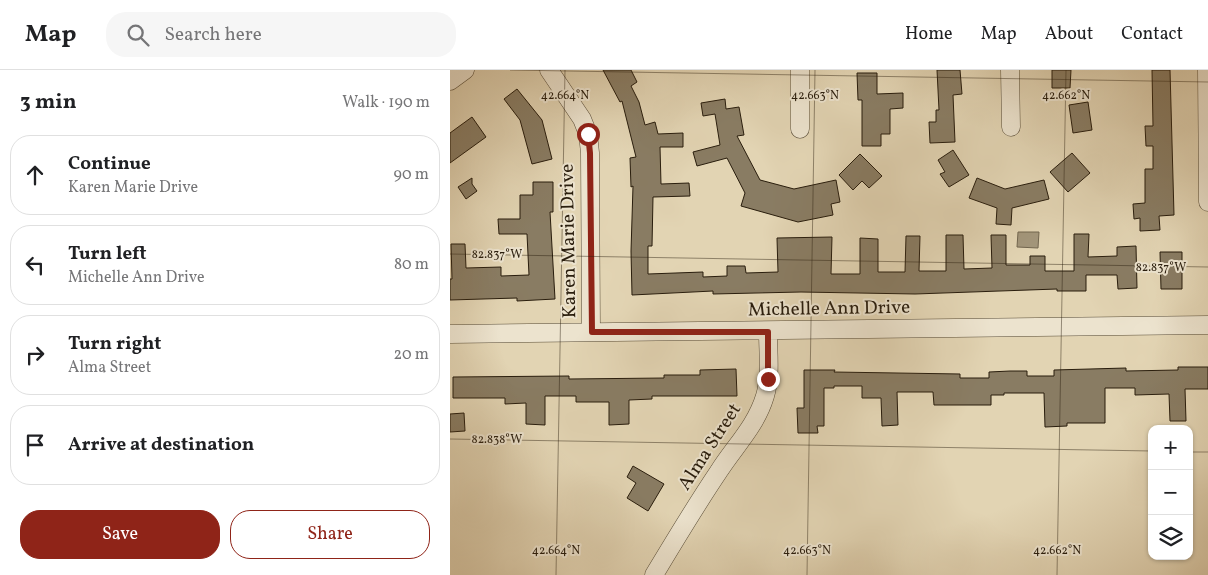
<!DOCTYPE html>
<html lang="en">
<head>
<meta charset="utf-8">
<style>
  :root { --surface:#fff; --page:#f6f6f6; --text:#202124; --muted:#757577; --line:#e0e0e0; --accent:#8f2418 }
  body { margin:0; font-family:Vollkorn,serif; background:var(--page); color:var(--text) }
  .controls { position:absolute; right:15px; bottom:15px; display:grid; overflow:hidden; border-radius:10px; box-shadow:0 1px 4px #0004 }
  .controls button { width:45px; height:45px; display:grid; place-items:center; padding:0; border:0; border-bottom:1px solid var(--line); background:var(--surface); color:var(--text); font:25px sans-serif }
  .stop { position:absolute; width:15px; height:15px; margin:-11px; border:4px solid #8f2418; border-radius:50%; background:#fff }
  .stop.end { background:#8f2418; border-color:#fff; box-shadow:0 1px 5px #0008 }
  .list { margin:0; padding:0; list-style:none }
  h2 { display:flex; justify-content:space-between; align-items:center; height:65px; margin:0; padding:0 20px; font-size:21px }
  h2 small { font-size:16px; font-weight:400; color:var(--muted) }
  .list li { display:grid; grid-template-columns:32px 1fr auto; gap:15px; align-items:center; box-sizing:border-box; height:80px; margin:0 10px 10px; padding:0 10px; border:1px solid var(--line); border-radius:20px }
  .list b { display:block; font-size:19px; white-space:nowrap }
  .list p { margin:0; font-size:16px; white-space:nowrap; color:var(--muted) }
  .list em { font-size:16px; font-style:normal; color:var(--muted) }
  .actions { display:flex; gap:10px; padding:15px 20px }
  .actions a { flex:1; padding:11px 0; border:1px solid var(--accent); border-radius:20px; text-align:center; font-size:18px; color:var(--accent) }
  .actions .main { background:var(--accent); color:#fff }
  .icon { flex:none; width:28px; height:28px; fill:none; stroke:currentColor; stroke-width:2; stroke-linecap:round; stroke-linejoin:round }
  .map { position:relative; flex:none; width:758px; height:505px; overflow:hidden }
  header { display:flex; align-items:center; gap:30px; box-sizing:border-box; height:70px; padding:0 25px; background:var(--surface); border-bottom:1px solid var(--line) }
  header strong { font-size:24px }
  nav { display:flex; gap:28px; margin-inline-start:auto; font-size:18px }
  .search { width:350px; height:45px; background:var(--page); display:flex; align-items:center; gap:12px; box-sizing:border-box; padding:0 18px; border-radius:20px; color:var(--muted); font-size:19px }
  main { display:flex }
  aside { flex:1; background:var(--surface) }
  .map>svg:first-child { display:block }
  .water { fill:#a3967b; stroke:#72664f }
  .building { fill:#897c63; stroke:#291d0d }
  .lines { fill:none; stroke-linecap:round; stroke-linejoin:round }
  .minor-casing { stroke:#574b36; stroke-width:19 }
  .minor { stroke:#ece3ce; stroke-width:18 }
  .route { stroke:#8f2418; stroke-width:6 }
  .ticks { fill:none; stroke:#291d0d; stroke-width:1; stroke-opacity:0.45 }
  .labels { text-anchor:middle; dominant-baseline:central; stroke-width:4; stroke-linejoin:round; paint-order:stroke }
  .street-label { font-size:19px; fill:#291d0d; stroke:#ece3ce }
  .ticks-label { font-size:12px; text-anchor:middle; fill:#291d0d; stroke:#ece3ce; stroke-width:4; stroke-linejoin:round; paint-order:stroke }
</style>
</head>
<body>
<header>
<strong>Map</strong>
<div class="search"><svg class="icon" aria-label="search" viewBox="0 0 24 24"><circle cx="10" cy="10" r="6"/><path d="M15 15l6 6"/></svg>Search here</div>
<nav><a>Home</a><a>Map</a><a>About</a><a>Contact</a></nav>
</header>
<main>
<aside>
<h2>3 min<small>Walk · 190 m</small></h2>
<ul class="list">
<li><svg class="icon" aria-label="ahead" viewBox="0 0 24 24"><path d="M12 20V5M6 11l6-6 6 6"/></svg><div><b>Continue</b><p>Karen Marie Drive</p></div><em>90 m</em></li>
<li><svg class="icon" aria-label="left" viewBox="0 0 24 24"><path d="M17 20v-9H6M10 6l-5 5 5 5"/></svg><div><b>Turn left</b><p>Michelle Ann Drive</p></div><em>80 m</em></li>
<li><svg class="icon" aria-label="right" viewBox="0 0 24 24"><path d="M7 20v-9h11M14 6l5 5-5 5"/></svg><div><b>Turn right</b><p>Alma Street</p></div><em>20 m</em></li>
<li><svg class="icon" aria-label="arrive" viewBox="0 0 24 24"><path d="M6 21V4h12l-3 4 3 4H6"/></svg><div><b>Arrive at destination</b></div></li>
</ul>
<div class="actions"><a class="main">Save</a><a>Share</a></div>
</aside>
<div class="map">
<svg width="758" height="505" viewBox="0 0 758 505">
  <rect width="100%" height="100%" fill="#e2d4b3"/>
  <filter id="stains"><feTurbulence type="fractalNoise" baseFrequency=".004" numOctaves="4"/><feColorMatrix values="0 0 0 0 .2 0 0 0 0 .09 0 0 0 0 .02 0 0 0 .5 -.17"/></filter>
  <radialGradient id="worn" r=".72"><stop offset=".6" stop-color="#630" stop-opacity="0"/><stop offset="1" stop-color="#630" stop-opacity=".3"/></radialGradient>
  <path class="water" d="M 568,162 L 589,162 L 588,178 L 567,177 Z"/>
  <path class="building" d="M 153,0 L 181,0 L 187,12 L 181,16 L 189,32 L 195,55 L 205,52 L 208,64 L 233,63 L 233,77 L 210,77 L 211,114 L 239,113 L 240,126 L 203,127 L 202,176 L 198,176 L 198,204 L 253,202 L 253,207 L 277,206 L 277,196 L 295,196 L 296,203 L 328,202 L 327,168 L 382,167 L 381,204 L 410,204 L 410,168 L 428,169 L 428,202 L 455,202 L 456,166 L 470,166 L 469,201 L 496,201 L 496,165 L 513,165 L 514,199 L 542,198 L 541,165 L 556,165 L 556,195 L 580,195 L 580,186 L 595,186 L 595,201 L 624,201 L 624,164 L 639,164 L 638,187 L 667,186 L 667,177 L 686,176 L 687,218 L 668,219 L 667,205 L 636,205 L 636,221 L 607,221 L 607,219 L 465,224 L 351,222 L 263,224 L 263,221 L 182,225 L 181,181 L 183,116 L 181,117 L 180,88 L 186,87 L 172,31 L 170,32 Z
    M 487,0 L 510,0 L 512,24 L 503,25 L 505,72 L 480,73 L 479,52 L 486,52 L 486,40 L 489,40 Z
    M 602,0 L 621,0 L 620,18 L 602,18 Z
    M 702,0 L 720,0 L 724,145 L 709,146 L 710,160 L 690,161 L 690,148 L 684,149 L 683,134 L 695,133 L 695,99 L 703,99 L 703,76 L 696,76 L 695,56 L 703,56 Z
    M 407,3 L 427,3 L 427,24 L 453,23 L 453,38 L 440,39 L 440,64 L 431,64 L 431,76 L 412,76 L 412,30 L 408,30 Z
    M 67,19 L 92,50 L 102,89 L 82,94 L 70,50 L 54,29 Z
    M 275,29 L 276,39 L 289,37 L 294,65 L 287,66 L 310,110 L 344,119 L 386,110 L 390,132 L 381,134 L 383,145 L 348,152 L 291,136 L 295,123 L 277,88 L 247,96 L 243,82 L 270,75 L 265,44 L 253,46 L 251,33 Z
    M 638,32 L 642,60 L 623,63 L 619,35 Z
    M 22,47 L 36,67 L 0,93 L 0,63 Z
    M 503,80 L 519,105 L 499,117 L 490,104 L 495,102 L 488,90 Z
    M 622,83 L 640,103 L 618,122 L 600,102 Z
    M 410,84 L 432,106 L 419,118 L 412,111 L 403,120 L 389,105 Z
    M 22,108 L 22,114 L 27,121 L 16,129 L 8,117 Z
    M 527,108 L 555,119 L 594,110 L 599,129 L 562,138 L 561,155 L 546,154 L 547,138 L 519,128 Z
    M 83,112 L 103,112 L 103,142 L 100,142 L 105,229 L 67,231 L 67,228 L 0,230 L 0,209 L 2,209 L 1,174 L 15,174 L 16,198 L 51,197 L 51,206 L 79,205 L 77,164 L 49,164 L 48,149 L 70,149 L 70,125 L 83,125 Z
    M 710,182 L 732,182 L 732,219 L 711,219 Z
    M 728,297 L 758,297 L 758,319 L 735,319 L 736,351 L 720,351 L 719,324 L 685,325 L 685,318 L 655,318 L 655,353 L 617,353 L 617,356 L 595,357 L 594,323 L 554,323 L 554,325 L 541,325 L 541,335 L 484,335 L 483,322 L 447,322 L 448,355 L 432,356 L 431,328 L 412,328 L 412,316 L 384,316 L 384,318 L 374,318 L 374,356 L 367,356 L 368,363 L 348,363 L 347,338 L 354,338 L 354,300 L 385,300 L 384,302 L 510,304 L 510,308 L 539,308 L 539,302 L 560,301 L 577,301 L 577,306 L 604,306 L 604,300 L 676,298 L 676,301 L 728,300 Z
    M 286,299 L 287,326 L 202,326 L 202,329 L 179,330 L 179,354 L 159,355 L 159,332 L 126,332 L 126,326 L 95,326 L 95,355 L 76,354 L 76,333 L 55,334 L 55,328 L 3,328 L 3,307 L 119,306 L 119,309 L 214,308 L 214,305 L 250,305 L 250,300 Z
    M 14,343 L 15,361 L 0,362 L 0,344 Z
    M 183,396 L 214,414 L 198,441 L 177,428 L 186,413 L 177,407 Z"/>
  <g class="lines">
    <g class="minor-casing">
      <path id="minor" d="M 99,0 L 132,49 L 138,64 L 140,83 L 141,262
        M 350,0 L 350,59
        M 560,0 L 561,57
        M 757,0 L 758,132
        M 0,11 L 15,0
        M 0,264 L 758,255
        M 204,505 C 225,470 246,435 269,401 C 285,376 306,356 315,326 C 321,306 318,283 318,261"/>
    </g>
    <use href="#minor" class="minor"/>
  </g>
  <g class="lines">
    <path class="route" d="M 138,64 L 140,83 L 142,262 L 318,262 L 318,309"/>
  </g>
  <path class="ticks" d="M 60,0 L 758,12M 0,184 L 758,197M 0,369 L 702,381M 739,382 L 758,382M 106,505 L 115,0M 357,505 L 365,0M 607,505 L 616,0"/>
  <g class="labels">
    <g class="street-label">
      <text transform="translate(119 171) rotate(-91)">Karen Marie Drive</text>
      <text transform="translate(379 239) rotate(-1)">Michelle Ann Drive</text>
      <text transform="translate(260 377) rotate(-57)">Alma Street</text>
    </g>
  </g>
  <g class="ticks-label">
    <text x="115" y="29">42.664°N</text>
    <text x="365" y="29">42.663°N</text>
    <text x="616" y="29">42.662°N</text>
    <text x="47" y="188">82.837°W</text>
    <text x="711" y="201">82.837°W</text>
    <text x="47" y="373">82.838°W</text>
    <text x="106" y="484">42.664°N</text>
    <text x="357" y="484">42.663°N</text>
    <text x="607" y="484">42.662°N</text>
  </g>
  <rect width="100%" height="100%" filter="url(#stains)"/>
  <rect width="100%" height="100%" fill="url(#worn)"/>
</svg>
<div class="controls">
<button>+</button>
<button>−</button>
<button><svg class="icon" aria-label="layers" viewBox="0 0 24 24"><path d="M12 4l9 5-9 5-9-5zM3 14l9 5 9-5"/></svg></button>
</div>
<div class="stop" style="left:138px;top:64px"></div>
<div class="stop end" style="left:318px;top:309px"></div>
</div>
</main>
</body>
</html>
